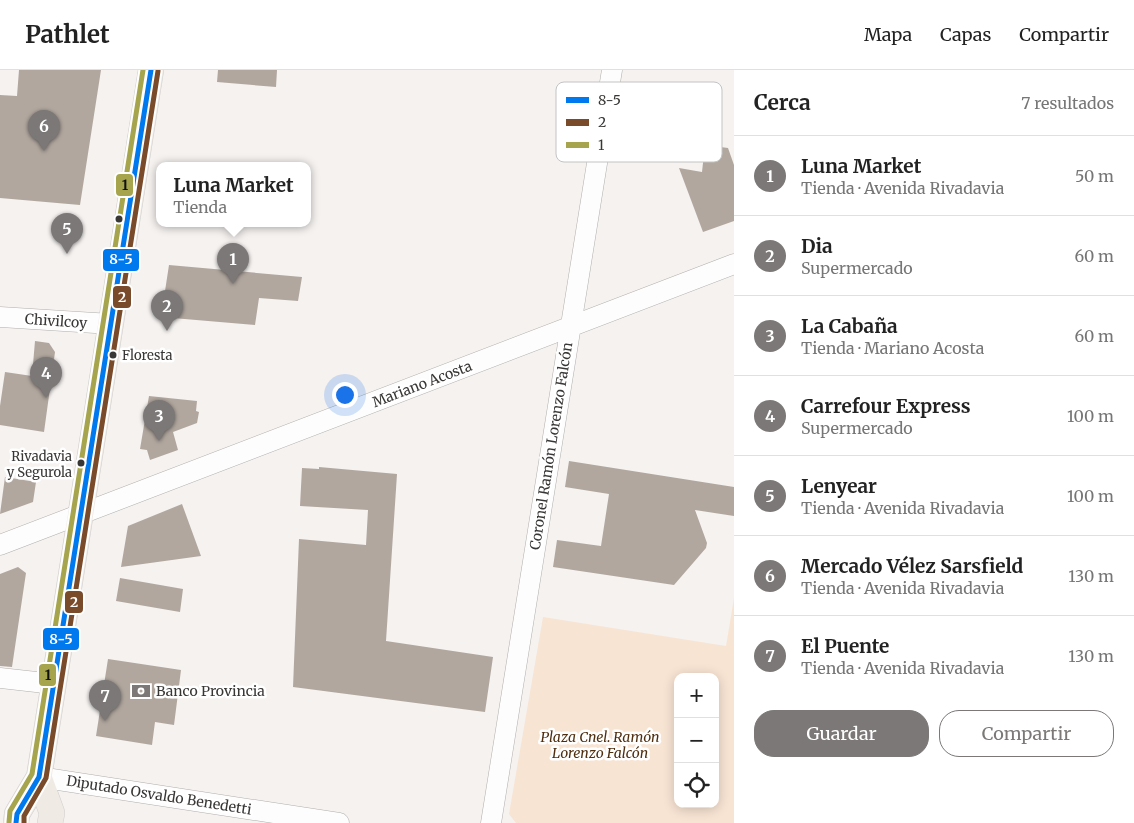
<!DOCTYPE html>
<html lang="es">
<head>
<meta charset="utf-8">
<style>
  :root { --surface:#fff; --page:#f6f6f6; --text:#222; --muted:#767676; --line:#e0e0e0; --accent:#7b7877 }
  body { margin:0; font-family:Merriweather,serif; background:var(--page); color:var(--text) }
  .controls { position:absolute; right:15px; bottom:15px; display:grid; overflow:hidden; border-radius:10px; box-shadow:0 2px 12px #0003 }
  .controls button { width:45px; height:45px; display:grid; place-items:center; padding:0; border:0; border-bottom:1px solid var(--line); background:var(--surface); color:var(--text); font:25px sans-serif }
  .you { position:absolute; left:344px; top:324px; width:18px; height:18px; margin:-12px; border:4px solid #fff; border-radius:50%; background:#1a73e8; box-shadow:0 0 0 8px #1a73e833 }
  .badge { display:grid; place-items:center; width:32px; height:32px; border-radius:50%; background:var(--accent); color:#fff; font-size:16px; font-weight:700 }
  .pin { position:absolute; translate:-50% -41px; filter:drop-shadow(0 1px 2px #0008) }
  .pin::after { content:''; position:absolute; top:26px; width:18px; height:15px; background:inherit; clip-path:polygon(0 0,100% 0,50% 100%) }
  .popup { position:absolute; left:156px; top:92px; width:155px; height:65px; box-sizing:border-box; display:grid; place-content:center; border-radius:10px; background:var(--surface); filter:drop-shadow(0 1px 4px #0005); font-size:16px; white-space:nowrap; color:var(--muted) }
  .popup b { font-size:19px; color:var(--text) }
  .popup::after { content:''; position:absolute; left:50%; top:100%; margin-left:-10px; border:10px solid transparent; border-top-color:var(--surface) }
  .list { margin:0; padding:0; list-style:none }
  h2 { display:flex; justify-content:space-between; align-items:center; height:65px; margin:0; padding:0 20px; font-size:21px }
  h2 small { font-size:16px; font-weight:400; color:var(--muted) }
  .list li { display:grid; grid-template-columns:32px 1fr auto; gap:15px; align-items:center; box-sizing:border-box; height:80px; padding:0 20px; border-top:1px solid var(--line) }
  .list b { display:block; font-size:19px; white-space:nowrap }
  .list p { margin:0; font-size:16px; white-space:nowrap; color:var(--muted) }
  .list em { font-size:16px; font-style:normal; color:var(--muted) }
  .actions { display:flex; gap:10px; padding:15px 20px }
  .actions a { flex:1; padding:11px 0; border:1px solid var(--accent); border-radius:20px; text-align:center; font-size:18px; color:var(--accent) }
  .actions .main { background:var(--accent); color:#fff }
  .icon { flex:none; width:28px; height:28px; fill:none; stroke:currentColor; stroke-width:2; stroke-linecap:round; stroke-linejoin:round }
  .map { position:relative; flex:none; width:734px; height:753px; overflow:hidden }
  header { display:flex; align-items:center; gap:30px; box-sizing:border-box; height:70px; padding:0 25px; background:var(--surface); border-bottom:1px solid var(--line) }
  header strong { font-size:24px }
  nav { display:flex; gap:28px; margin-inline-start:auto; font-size:18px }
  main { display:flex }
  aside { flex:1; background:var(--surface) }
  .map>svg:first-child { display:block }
  .green { fill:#f8e4d3; fill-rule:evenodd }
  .building { fill:#b1a79f }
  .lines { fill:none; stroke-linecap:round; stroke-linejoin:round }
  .minor-casing { stroke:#b1afad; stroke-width:21 }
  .major-casing { stroke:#d0cecd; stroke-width:26 }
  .minor { stroke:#fefdfd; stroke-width:20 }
  .major { stroke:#f0eae4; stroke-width:25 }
  .bus-1-casing { stroke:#fff; stroke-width:9 }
  .bus-2-casing { stroke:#fff; stroke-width:9 }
  .bus-3-casing { stroke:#fff; stroke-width:9 }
  .bus-1 { stroke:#0079ef; stroke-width:5 }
  .bus-2 { stroke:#7a4b2a; stroke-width:5 }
  .bus-3 { stroke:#a6a54e; stroke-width:5 }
  .bus-dot { fill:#393736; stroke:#fff; stroke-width:2 }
  .labels { text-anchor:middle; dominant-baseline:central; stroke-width:5; stroke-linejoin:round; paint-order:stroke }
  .bus-label { font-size:13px; fill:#393736; stroke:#fff; text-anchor:start }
  .street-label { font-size:14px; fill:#393736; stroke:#fff }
  .poi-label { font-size:14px; fill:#393736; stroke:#fff; text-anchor:start }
  .park-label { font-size:14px; font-style:italic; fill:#4f2e0f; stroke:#fff }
  .key { fill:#fff; stroke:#c4c3c3; stroke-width:1 }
  .key-label { font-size:14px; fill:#393736 }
  .line-badge { stroke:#fff; stroke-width:2 }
  .badge-label { font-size:14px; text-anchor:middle; font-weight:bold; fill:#fff }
  .pale-badge-label { font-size:14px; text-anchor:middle; font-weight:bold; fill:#111 }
</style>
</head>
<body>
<header>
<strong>Pathlet</strong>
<nav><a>Mapa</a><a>Capas</a><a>Compartir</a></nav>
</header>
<main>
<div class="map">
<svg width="734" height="753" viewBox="0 0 734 753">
  <rect width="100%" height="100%" fill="#f5f2f0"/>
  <path class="green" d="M 734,528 L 734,753 L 516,753 L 509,744 L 543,547 L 726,576 ZM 678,607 L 715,607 L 715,734 L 678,734 Z"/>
  <path class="building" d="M 19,0 L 101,0 L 80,135 L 0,128 L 0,25 L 17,26 Z
    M 218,0 L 277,0 L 276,17 L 217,12 Z
    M 705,75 L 728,78 L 734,95 L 734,151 L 703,162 L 679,98 L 702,102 Z
    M 169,195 L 302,207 L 298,231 L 259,228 L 255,255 L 161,247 Z
    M 35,271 L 49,273 L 55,282 L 44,362 L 0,355 L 0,336 L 5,302 L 32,306 Z
    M 149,326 L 197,331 L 196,341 L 199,342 L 197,353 L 173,362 L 178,380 L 150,390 L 147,380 L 140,379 Z
    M 569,391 L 734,417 L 734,446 L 695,440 L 707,473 L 706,478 L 674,515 L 553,497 L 557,470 L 601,476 L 609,424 L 565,417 Z
    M 319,397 L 397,404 L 386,571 L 493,587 L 485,642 L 293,617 L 299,469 L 366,475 L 368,440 L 300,436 L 302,398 L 319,399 Z
    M 5,407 L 36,412 L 33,432 L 0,444 Z
    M 182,434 L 201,486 L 121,497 L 128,456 Z
    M 18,497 L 26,503 L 12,597 L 0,596 L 0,504 Z
    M 120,508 L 183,519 L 180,542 L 116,531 Z
    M 108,589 L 181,600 L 174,655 L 155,652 L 152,675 L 96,666 Z"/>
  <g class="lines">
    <g class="minor-casing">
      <path id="minor" d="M 0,247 L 111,254
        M 0,475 L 734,194
        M 0,608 L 54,614
        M 39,707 L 339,753
        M 491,753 L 612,0"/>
    </g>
    <g class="major-casing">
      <path id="major" d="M 39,707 L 52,743 L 50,753
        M 16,753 L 17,744 L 39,707 L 151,0"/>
    </g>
    <use href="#minor" class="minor"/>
    <use href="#major" class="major"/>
    <g class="bus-1-casing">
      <path id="bus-1" d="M 16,753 L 17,744 L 39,707 L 151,0"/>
    </g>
    <g class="bus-2-casing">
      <path id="bus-2" d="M 24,753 L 24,746 L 46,708 L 158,1"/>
    </g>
    <g class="bus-3-casing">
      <path id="bus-3" d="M 9,752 L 10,741 L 32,704 L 143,0"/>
    </g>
    <use href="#bus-1" class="bus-1"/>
    <use href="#bus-2" class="bus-2"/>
    <use href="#bus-3" class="bus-3"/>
  </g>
  <defs>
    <g id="bank-bare" transform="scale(1.5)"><path d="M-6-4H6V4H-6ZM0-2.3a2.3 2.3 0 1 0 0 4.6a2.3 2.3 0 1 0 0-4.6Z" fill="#7b7877" stroke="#fff" stroke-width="2.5" paint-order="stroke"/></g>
  </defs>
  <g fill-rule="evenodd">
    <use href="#bank-bare" x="141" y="621"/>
  </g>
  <g class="bus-dot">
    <circle cx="119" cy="149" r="4.5"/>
    <circle cx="113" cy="285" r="4.5"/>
    <circle cx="81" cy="393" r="4.5"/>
  </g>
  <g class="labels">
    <g class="bus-label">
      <text x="122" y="285">Floresta</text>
      <text x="72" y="386" text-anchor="end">Rivadavia<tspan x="72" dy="16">y Segurola</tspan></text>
    </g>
    <g class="street-label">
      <text transform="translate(56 251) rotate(4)">Chivilcoy</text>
      <text transform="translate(422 314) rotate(-21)">Mariano Acosta</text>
      <text transform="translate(551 376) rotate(-81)">Coronel Ramón Lorenzo Falcón</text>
      <text transform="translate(159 725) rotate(9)">Diputado Osvaldo Benedetti</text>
    </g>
    <g class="poi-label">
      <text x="156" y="621">Banco Provincia</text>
    </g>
    <g class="park-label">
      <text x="600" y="667">Plaza Cnel. Ramón<tspan x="600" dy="16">Lorenzo Falcón</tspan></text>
    </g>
  </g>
  <rect x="556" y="12" width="166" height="80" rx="8" class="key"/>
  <rect x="566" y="27" width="23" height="6" fill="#0079ef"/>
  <rect x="566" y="49" width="23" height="7" fill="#7a4b2a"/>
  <rect x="566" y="72" width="23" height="6" fill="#a6a54e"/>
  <g class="key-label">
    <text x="598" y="35">8-5</text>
    <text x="598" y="57">2</text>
    <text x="598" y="80">1</text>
  </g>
  <g class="line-badge">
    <rect x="115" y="103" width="19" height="24" rx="5" fill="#a6a54e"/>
    <rect x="102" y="178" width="38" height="24" rx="5" fill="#0079ef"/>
    <rect x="112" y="215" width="20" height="24" rx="5" fill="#7a4b2a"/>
    <rect x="64" y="520" width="20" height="24" rx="5" fill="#7a4b2a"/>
    <rect x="42" y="557" width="38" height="24" rx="5" fill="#0079ef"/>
    <rect x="38" y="593" width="19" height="24" rx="5" fill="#a6a54e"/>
  </g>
  <g class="badge-label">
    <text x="121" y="194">8-5</text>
    <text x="122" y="232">2</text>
    <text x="74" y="537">2</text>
    <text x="61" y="574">8-5</text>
  </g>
  <g class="pale-badge-label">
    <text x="125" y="120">1</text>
    <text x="48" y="610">1</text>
  </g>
</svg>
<div class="controls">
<button>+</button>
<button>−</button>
<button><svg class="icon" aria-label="locate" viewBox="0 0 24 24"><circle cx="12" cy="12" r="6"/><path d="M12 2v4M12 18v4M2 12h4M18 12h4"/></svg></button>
</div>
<div class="you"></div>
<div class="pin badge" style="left:233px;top:214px">1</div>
<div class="popup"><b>Luna Market</b>Tienda</div>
<div class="pin badge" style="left:167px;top:261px">2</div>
<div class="pin badge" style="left:159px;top:371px">3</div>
<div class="pin badge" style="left:46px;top:328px">4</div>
<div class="pin badge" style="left:67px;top:184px">5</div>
<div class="pin badge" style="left:44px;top:81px">6</div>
<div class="pin badge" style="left:105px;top:651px">7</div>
</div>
<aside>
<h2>Cerca<small>7 resultados</small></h2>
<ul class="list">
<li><span class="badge">1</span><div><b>Luna Market</b><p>Tienda · Avenida Rivadavia</p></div><em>50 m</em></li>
<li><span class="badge">2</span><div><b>Dia</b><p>Supermercado</p></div><em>60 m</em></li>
<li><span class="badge">3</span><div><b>La Cabaña</b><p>Tienda · Mariano Acosta</p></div><em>60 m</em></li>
<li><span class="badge">4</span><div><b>Carrefour Express</b><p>Supermercado</p></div><em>100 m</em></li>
<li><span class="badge">5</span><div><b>Lenyear</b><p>Tienda · Avenida Rivadavia</p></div><em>100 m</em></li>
<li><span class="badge">6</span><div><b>Mercado Vélez Sarsfield</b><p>Tienda · Avenida Rivadavia</p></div><em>130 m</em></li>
<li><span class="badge">7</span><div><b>El Puente</b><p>Tienda · Avenida Rivadavia</p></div><em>130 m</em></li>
</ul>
<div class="actions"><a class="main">Guardar</a><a>Compartir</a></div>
</aside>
</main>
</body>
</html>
